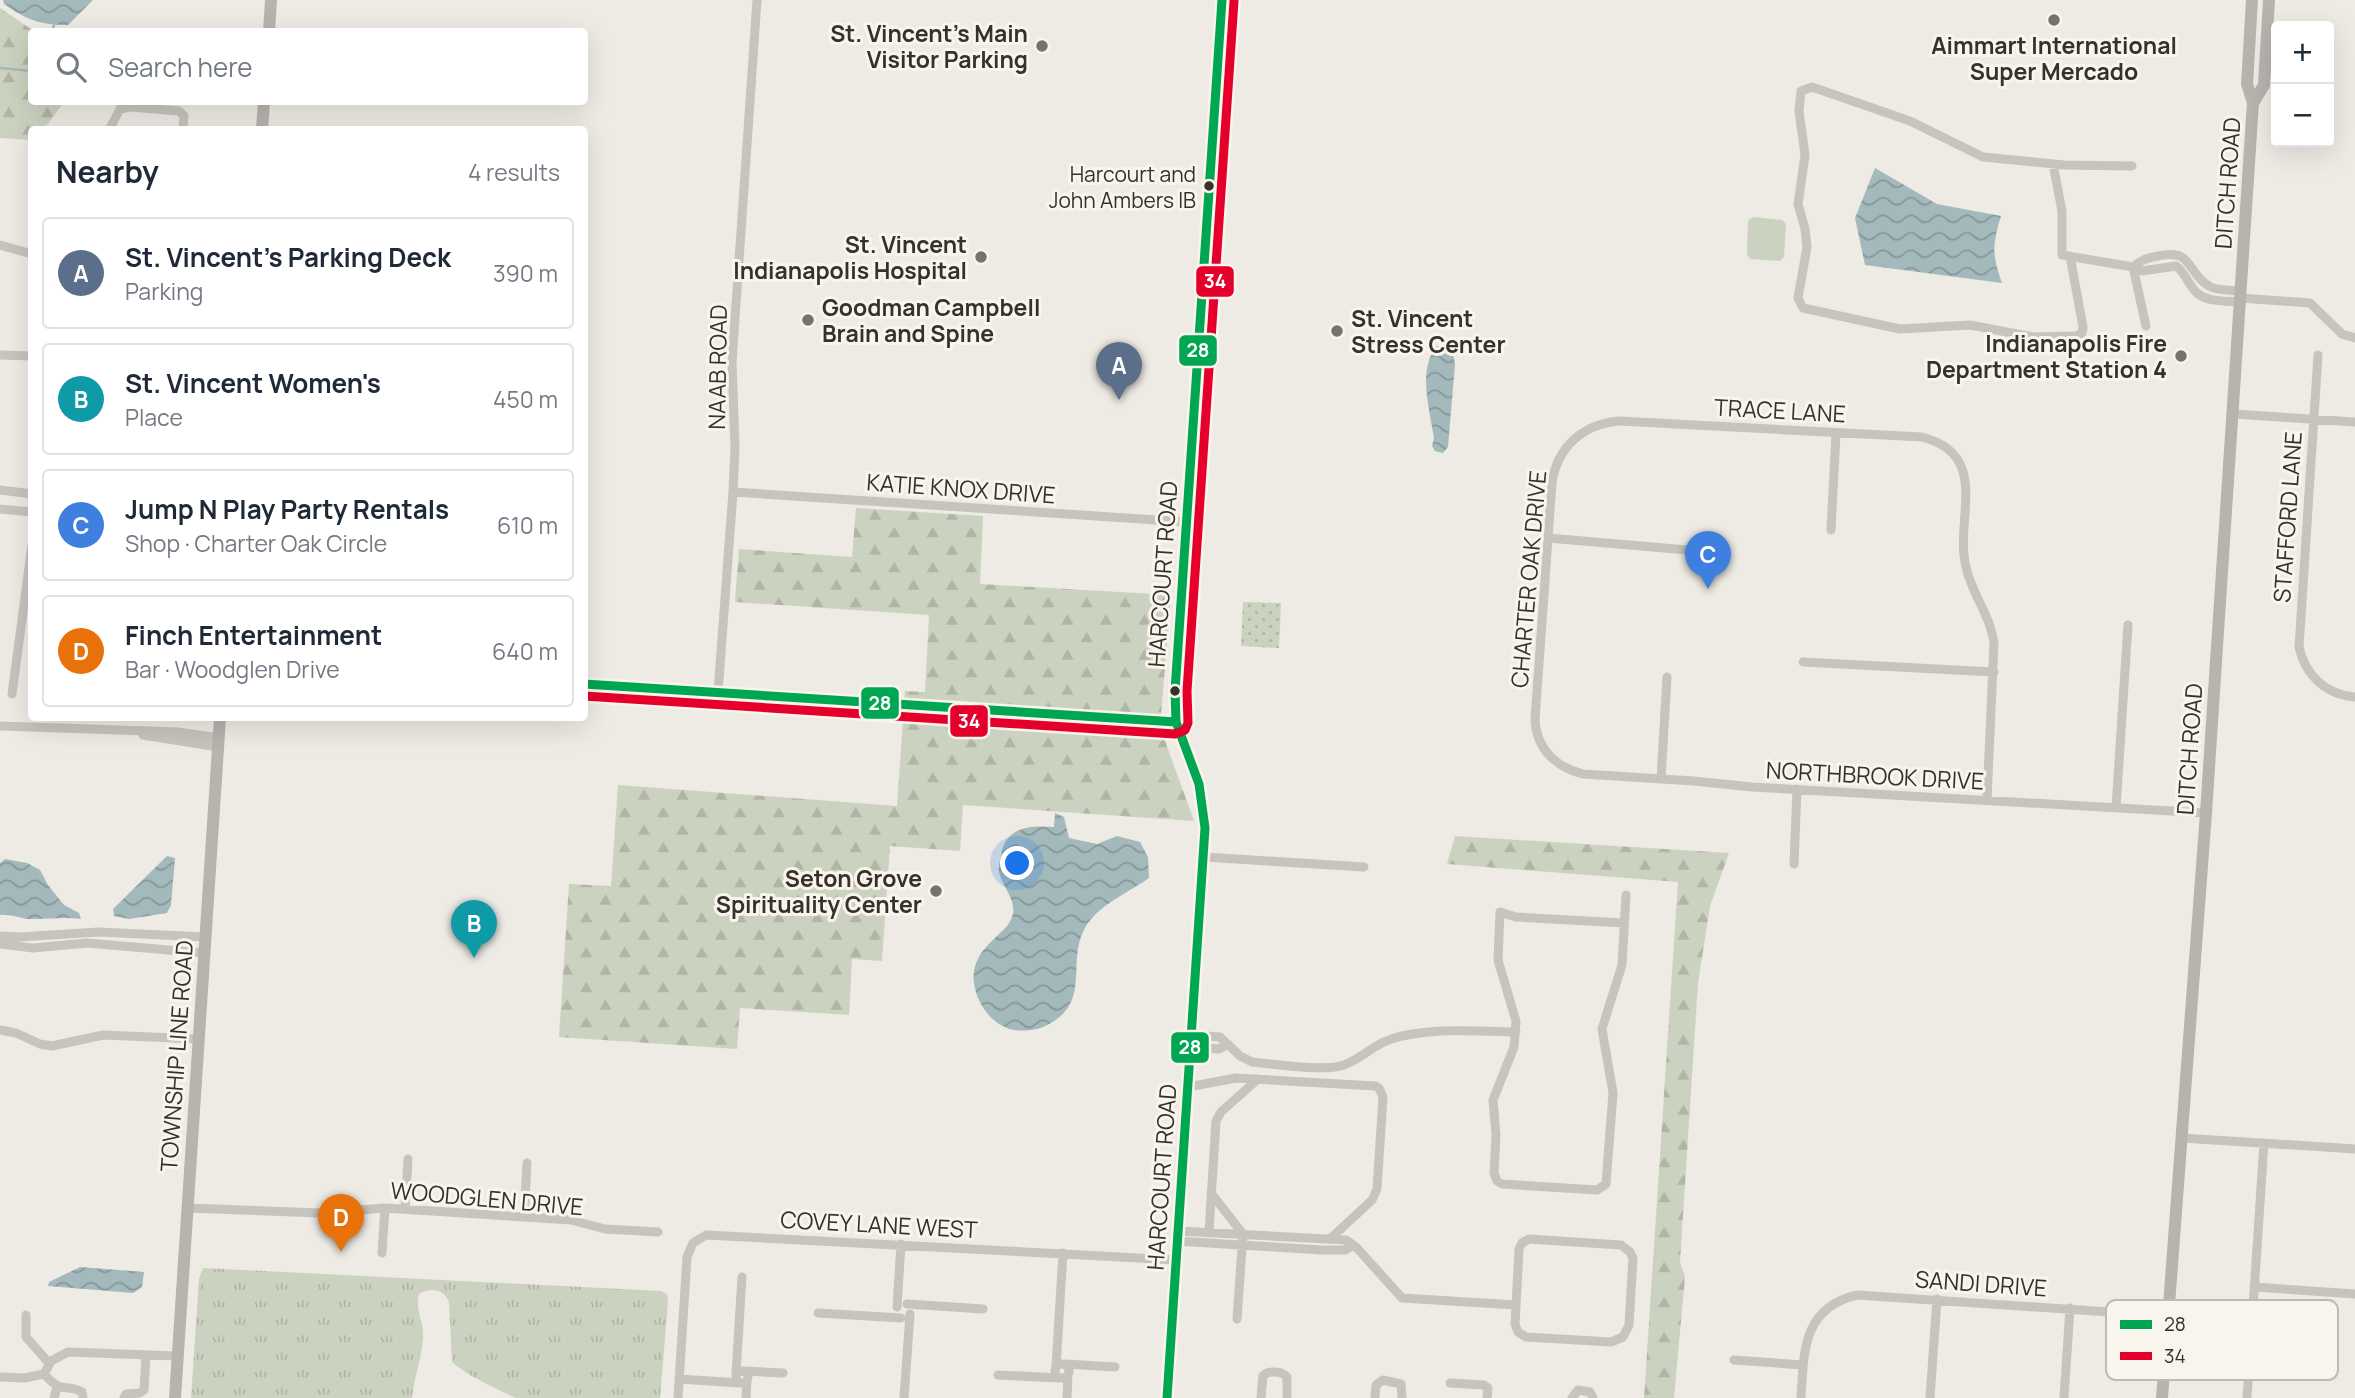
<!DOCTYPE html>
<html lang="en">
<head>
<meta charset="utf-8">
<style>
  :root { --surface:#fff; --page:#f2f2f3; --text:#1f2937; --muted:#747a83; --line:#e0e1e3; --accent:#77726c }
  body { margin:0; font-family:Manrope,sans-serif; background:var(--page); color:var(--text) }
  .controls { position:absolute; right:21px; top:21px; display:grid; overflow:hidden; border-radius:7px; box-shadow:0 7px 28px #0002 }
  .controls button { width:63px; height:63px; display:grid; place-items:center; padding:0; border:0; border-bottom:2px solid var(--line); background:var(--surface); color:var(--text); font:35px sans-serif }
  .you { position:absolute; left:1018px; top:864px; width:24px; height:24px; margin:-18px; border:5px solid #fff; border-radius:50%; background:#1a73e8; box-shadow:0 0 0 10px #1a73e833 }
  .badge { display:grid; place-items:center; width:46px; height:46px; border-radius:50%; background:var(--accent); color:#fff; font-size:23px; font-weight:700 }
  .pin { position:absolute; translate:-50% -58px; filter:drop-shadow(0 2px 4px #0008) }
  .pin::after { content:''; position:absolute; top:37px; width:24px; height:21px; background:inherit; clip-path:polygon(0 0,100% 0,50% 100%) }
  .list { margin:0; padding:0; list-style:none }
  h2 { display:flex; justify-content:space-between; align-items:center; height:91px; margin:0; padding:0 28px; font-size:30px }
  h2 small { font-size:23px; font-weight:400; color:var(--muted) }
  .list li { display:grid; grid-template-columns:46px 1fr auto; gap:21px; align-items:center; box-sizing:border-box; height:112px; margin:0 14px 14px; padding:0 14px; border:2px solid var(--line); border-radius:7px }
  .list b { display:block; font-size:26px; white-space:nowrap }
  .list p { margin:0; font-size:23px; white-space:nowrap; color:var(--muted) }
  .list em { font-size:23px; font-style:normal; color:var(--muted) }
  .icon { flex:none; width:38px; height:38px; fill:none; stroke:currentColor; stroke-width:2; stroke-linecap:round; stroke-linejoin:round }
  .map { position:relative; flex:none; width:2355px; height:1398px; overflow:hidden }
  .search { position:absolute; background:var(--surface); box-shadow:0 7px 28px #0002; left:28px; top:28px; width:560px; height:77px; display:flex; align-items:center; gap:18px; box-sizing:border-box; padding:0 24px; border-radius:7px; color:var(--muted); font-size:26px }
  .panel { position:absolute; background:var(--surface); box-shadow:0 7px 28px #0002; left:28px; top:126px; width:560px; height:595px; border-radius:7px }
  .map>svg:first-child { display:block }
  .grass { fill:url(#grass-tufts) }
  .forest { fill:url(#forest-firs) }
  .park { fill:url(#park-dots) }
  .garden { fill:#ccd2c0 }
  .water { fill:url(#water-waves) }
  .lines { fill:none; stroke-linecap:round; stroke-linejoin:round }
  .stream { stroke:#a3b9bc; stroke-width:2.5 }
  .street { stroke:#c7c3bd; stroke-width:9 }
  .secondary { stroke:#b8b3ae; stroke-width:12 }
  .bus-1-casing { stroke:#f9f5ed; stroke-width:14 }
  .bus-2-casing { stroke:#f9f5ed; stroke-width:14 }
  .bus-1 { stroke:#00a651; stroke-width:9 }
  .bus-2 { stroke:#e4002b; stroke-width:9 }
  .poi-dot { fill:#77726c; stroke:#f9f5ed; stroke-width:2.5 }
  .bus-dot { fill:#37312c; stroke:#f9f5ed; stroke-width:2.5 }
  .labels { text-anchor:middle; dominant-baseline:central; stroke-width:6; stroke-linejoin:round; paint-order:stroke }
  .bus-label { font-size:21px; fill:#37312c; stroke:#f9f5ed; text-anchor:end }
  .poi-label { font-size:23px; font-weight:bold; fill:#37312c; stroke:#f9f5ed; text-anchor:end }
  .street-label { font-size:23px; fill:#37312c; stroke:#f9f5ed }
  .key { fill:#f9f5ed; stroke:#bfbab3; stroke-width:2 }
  .key-label { font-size:19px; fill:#37312c }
  .line-badge { stroke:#f9f5ed; stroke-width:2.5 }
  .badge-label { font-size:19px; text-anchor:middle; font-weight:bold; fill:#fff }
</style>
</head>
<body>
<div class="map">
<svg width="2355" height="1398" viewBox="0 0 2355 1398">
  <defs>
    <pattern id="grass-tufts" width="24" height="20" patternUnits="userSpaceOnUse" patternTransform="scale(1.75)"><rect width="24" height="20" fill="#ccd2c0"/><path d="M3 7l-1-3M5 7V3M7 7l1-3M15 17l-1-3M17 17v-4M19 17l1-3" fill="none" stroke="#b0b5a5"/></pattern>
    <pattern id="forest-firs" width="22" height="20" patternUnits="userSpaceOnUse" patternTransform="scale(1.75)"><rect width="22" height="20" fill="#ccd2c0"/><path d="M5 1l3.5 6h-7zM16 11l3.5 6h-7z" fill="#b0b5a5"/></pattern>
    <pattern id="park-dots" width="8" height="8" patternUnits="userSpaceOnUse" patternTransform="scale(1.75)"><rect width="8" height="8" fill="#ccd2c0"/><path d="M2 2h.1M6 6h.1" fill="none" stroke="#b0b5a5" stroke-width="1.8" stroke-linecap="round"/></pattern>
    <pattern id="water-waves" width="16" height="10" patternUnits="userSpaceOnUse" patternTransform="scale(1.75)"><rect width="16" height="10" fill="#a3b9bc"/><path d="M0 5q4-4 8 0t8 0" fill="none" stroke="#869799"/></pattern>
  </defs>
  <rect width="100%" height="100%" fill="#eeeae4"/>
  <path class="grass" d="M 203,1268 L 661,1291 L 667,1294 L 668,1301 L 660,1398 L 516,1398 C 495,1388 469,1377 452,1362 L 449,1302 C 444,1289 431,1287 419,1294 C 415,1312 424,1321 423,1338 C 422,1358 414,1377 412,1398 L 191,1398 L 199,1279 Z"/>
  <path class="forest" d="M 0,8 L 31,29 L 55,31 L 32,32 L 32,102 L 64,102 L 44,129 L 32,130 L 31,140 L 0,138 Z
    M 856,508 L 983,516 L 980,584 L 1171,595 L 1160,727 L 1194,821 L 963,805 L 960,851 L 890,846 L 882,961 L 852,959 L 849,1015 L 740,1008 L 737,1049 L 559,1037 L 569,884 L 611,886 L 618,785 L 897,806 L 905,691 L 925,692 L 929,615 L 735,602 L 739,549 L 852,557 Z
    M 1455,836 L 1729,853 L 1710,906 L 1698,983 L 1680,1262 L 1685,1277 L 1674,1398 L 1644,1398 L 1678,882 L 1447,864 Z"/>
  <path class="park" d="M 1243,602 L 1281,603 L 1279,648 L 1241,646 Z"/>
  <path class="garden" d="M 1753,217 L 1782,220 L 1786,224 L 1784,257 L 1780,261 L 1750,259 L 1747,255 L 1748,221 Z"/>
  <path class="water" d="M 3,0 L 93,0 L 68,25 C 40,25 27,20 4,4 Z
    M 1875,168 L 1937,204 L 2001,216 C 1992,246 1992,254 2002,283 L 1865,265 L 1855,218 Z
    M 1437,346 L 1447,347 L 1453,353 L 1455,364 L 1448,447 L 1443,453 L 1435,451 L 1432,446 L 1434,438 C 1430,411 1417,369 1437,346 Z
    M 1055,813 L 1064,817 L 1069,838 L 1097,844 L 1117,836 L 1140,842 L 1148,857 L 1149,878 C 1128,893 1100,904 1086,926 C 1064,963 1095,1004 1043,1027 C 1034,1031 1016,1032 1007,1028 C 992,1022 984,1011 978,998 C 968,972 975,956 996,937 C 1002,931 1009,926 1012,917 C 1018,901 1002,887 999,872 C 998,867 1000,861 1001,856 C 1005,827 1029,825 1054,827 Z
    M 167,856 L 175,858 L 171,905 L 167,913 L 129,919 L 114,916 L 113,909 Z
    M 5,859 L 27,863 L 40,870 L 48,885 L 64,905 L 79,913 L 81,919 C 64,917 51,919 34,919 C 22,920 13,913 0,915 L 0,863 Z
    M 80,1267 L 144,1272 L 142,1287 L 133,1293 L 48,1286 L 49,1282 Z"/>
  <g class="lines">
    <path class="stream" d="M 52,32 L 54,25
      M 0,68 L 32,71"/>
    <path class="street" d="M 109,130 L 120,109 L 131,107 L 179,111 L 184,116 L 183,130
      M 2053,164 L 2062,211 L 2062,255 L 2133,267 L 2142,271 L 2176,266 C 2186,273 2188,285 2197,293 C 2206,302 2227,301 2240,302
      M 0,245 L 32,254
      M 2070,256 L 2083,327 L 2082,333 L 2076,336 L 2033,337 L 1970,325 L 1900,329 L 1803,308 L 1798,298 L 1807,247 L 1805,229 L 1798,204 L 1805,155 L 1799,111 L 1801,91 L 1812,87 L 1910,121 L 1983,157 L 2064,165 L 2132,166
      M 2133,267 C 2141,260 2147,258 2158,256 C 2194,248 2186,273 2209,286 C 2217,291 2231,290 2241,291
      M 2133,267 L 2146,326
      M 2241,298 L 2310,303 L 2342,334 L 2355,338
      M 0,355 L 32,356
      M 2318,355 L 2299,647 C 2305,675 2326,695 2355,697
      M 2233,414 L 2355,422
      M 0,490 L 32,494
      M 733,492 L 1187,522
      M 0,509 L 32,512
      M 1831,530 L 1836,433
      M 1548,538 L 1699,551
      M 1803,662 L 1994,672
      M 584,684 L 1176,722
      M 718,692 L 733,492 L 735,447 L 732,362 L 757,0
      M 12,694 L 32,545
      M 0,726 L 178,732 L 219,738
      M 143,735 L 218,747
      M 1661,779 L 1667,677
      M 1987,800 L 1994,643 C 1990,614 1972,595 1966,567 C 1954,519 1992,455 1922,437 L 1619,421 C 1583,424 1557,447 1552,483 L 1535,719 C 1536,748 1555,767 1583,774 L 1694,781 L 1752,787 L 2206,813
      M 2116,807 L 2128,625
      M 1204,857 L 1364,867
      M 1794,864 L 1797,789
      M 1624,923 L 1516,917 L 1500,912 L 1498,960 L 1516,1021 L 1514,1047 L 1493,1100 L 1496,1135 L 1494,1173 L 1497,1181 L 1502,1184 L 1597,1190 L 1606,1184 L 1613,1093 L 1602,1029 L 1622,965 L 1626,895
      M 0,936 L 19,937 L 99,932 L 205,937
      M 0,944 L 33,948 L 87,943 L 204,953
      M 0,1030 L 16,1033 L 40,1044 L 52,1046 L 103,1035 L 198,1039
      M 1192,1035 L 1220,1037 L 1240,1056 L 1252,1062 C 1273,1064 1326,1072 1344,1065 C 1364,1058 1376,1041 1402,1036 C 1438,1028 1479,1031 1516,1032
      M 1191,1047 L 1219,1049 L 1228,1044
      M 1188,1087 L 1236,1078 L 1375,1086 L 1379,1088 L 1383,1097 L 1377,1189 L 1372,1200 L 1330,1239
      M 2182,1138 L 2355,1149
      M 1211,1193 L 1243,1234 L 1237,1319
      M 187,1208 L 320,1213 L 385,1208 L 571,1220 L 605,1229 L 658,1232
      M 405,1209 L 408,1159
      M 524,1217 L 527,1163
      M 1178,1231 L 1346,1240 L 1357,1248 L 1402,1298 L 1516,1305
      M 1209,1232 L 1216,1121 L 1221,1112 L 1258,1079
      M 1529,1239 L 1621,1245 L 1630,1252 L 1633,1258 L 1629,1325 L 1623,1337 L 1611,1342 L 1526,1337 L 1518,1332 L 1515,1324 L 1519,1249 L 1522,1243 Z
      M 1177,1241 L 1321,1250 L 1345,1250 L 1352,1246
      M 382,1253 L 385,1208
      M 2254,1287 L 2355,1294
      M 907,1304 L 983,1309
      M 897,1307 L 901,1244
      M 818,1313 L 901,1318
      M 26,1315 L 26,1337 L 49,1363
      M 1734,1360 L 1803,1365
      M1055 1371a7 7 0 1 1 14 0a7 7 0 1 1-14 0Z
      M 1065,1364 L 1115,1367
      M 1056,1367 L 1063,1253
      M736 1377a6 6 0 1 1 12 0a6 6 0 1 1-12 0Z
      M 744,1371 L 783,1373
      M 44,1374 L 51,1361 L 68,1352 L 177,1356
      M 44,1374 C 64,1396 64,1382 82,1392 L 83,1398
      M 736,1374 L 742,1277
      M 998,1375 L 1060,1378
      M 0,1377 L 24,1378 L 44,1374
      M 679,1379 L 740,1383
      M 1450,1383 L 1484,1385 L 1488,1388 L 1487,1398
      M 54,1398 L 57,1387
      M 124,1398 L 126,1394 L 140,1393 L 144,1390 L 146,1355
      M 678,1398 L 687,1257 L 693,1243 L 706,1235 L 1176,1260
      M 746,1398 L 747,1380
      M 904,1398 L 910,1314
      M 1067,1398 L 1068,1375
      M 1261,1398 L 1263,1376 C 1268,1370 1282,1371 1287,1377 L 1287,1398
      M 1375,1398 L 1376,1385 L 1383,1380 L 1401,1384 L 1402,1398
      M 1572,1398 L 1578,1390 L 1590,1392 L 1593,1398
      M 1801,1398 C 1804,1352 1802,1308 1857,1295 L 2169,1316
      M 1930,1398 L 1937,1299
      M 2064,1398 L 2070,1308
      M 2247,1398 L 2264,1143"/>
    <path class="secondary" d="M 269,32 L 271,0
      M 2253,103 L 2264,85 L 2269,0
      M 262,130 L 264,102
      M 175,1398 L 220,718
      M 1167,1398 L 1205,828 L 1199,784 L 1176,722 L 1175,691 L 1222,0
      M 2162,1398 L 2206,813 L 2253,103 L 2247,84 L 2252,0"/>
    <g class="bus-1-casing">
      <path id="bus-1" d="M 584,684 L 1176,722
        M 1167,1398 L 1205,828 L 1199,784 L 1176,722 L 1175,691 L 1222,0"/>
    </g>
    <g class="bus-2-casing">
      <path id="bus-2" d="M 584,696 L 1175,734 L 1185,730 L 1188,723 L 1187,691 L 1234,1"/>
    </g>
    <use href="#bus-1" class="bus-1"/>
    <use href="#bus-2" class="bus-2"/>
  </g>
  <g class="poi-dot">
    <circle cx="2054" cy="20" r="7"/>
    <circle cx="1042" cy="46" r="7"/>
    <circle cx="981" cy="257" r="7"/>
    <circle cx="808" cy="320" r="7"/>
    <circle cx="1337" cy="331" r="7"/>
    <circle cx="2181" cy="356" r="7"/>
    <circle cx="936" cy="891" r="7"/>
  </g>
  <g class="bus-dot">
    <circle cx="1209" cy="186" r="6"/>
    <circle cx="1175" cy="691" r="6"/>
  </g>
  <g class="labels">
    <g class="bus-label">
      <text x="1196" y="174">Harcourt and<tspan x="1196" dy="26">John Ambers IB</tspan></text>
    </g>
    <g class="poi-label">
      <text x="1028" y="33">St. Vincent's Main<tspan x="1028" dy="26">Visitor Parking</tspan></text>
      <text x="2054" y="45" text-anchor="middle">Aimmart International<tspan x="2054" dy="26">Super Mercado</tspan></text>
      <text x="967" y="244">St. Vincent<tspan x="967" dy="26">Indianapolis Hospital</tspan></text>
      <text x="822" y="307" text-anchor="start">Goodman Campbell<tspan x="822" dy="26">Brain and Spine</tspan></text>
      <text x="1351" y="318" text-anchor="start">St. Vincent<tspan x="1351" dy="26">Stress Center</tspan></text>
      <text x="2167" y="343">Indianapolis Fire<tspan x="2167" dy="26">Department Station 4</tspan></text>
      <text x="922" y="878">Seton Grove<tspan x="922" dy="26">Spirituality Center</tspan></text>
    </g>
    <g class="street-label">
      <text transform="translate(2227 183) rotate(-86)">DITCH ROAD</text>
      <text transform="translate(717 367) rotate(-89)">NAAB ROAD</text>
      <text transform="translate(1780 410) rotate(3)">TRACE LANE</text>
      <text transform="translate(961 488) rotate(4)">KATIE KNOX DRIVE</text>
      <text transform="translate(2287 517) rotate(-86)">STAFFORD LANE</text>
      <text transform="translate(1162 574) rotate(-86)">HARCOURT ROAD</text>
      <text transform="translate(1528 579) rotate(-85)">CHARTER OAK DRIVE</text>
      <text transform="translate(2189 749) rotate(-86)">DITCH ROAD</text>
      <text transform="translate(1875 775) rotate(3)">NORTHBROOK DRIVE</text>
      <text transform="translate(176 1056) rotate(-86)">TOWNSHIP LINE ROAD</text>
      <text transform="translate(1161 1177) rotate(-86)">HARCOURT ROAD</text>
      <text transform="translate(487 1198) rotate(5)">WOODGLEN DRIVE</text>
      <text transform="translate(879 1224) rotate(3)">COVEY LANE WEST</text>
      <text transform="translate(1981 1283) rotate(4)">SANDI DRIVE</text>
    </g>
  </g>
  <rect x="2106" y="1300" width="232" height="80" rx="10" class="key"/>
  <rect x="2120" y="1320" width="32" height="9" fill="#00a651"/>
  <rect x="2120" y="1352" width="32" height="8" fill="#e4002b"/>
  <g class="key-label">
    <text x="2164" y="1331">28</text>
    <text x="2164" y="1363">34</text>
  </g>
  <g class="line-badge">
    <rect x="1195" y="265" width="40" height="33" rx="7" fill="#e4002b"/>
    <rect x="1178" y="334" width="40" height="33" rx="7" fill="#00a651"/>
    <rect x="860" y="686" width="40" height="34" rx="7" fill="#00a651"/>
    <rect x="949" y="704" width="40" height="34" rx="7" fill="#e4002b"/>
    <rect x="1170" y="1031" width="40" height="33" rx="7" fill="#00a651"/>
  </g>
  <g class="badge-label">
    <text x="1215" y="288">34</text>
    <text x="1198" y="357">28</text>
    <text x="880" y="710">28</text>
    <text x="969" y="728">34</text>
    <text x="1190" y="1054">28</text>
  </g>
</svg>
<div class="controls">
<button>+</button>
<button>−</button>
</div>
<div class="you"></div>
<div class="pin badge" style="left:1119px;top:400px;background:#5c6f8a">A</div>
<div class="pin badge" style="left:474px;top:958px;background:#0f9aa8">B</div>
<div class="pin badge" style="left:1708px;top:589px;background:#3f7fe0">C</div>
<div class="pin badge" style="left:341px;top:1252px;background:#e8710a">D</div>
<div class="search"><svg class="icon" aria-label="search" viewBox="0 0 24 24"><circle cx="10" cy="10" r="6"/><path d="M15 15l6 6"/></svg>Search here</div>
<section class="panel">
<h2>Nearby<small>4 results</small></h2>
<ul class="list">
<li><span class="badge" style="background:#5c6f8a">A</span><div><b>St. Vincent's Parking Deck</b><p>Parking</p></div><em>390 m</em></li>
<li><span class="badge" style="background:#0f9aa8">B</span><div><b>St. Vincent Women's</b><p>Place</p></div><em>450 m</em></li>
<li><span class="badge" style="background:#3f7fe0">C</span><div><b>Jump N Play Party Rentals</b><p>Shop · Charter Oak Circle</p></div><em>610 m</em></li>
<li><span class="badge" style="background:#e8710a">D</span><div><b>Finch Entertainment</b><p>Bar · Woodglen Drive</p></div><em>640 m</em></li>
</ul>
</section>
</div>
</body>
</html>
